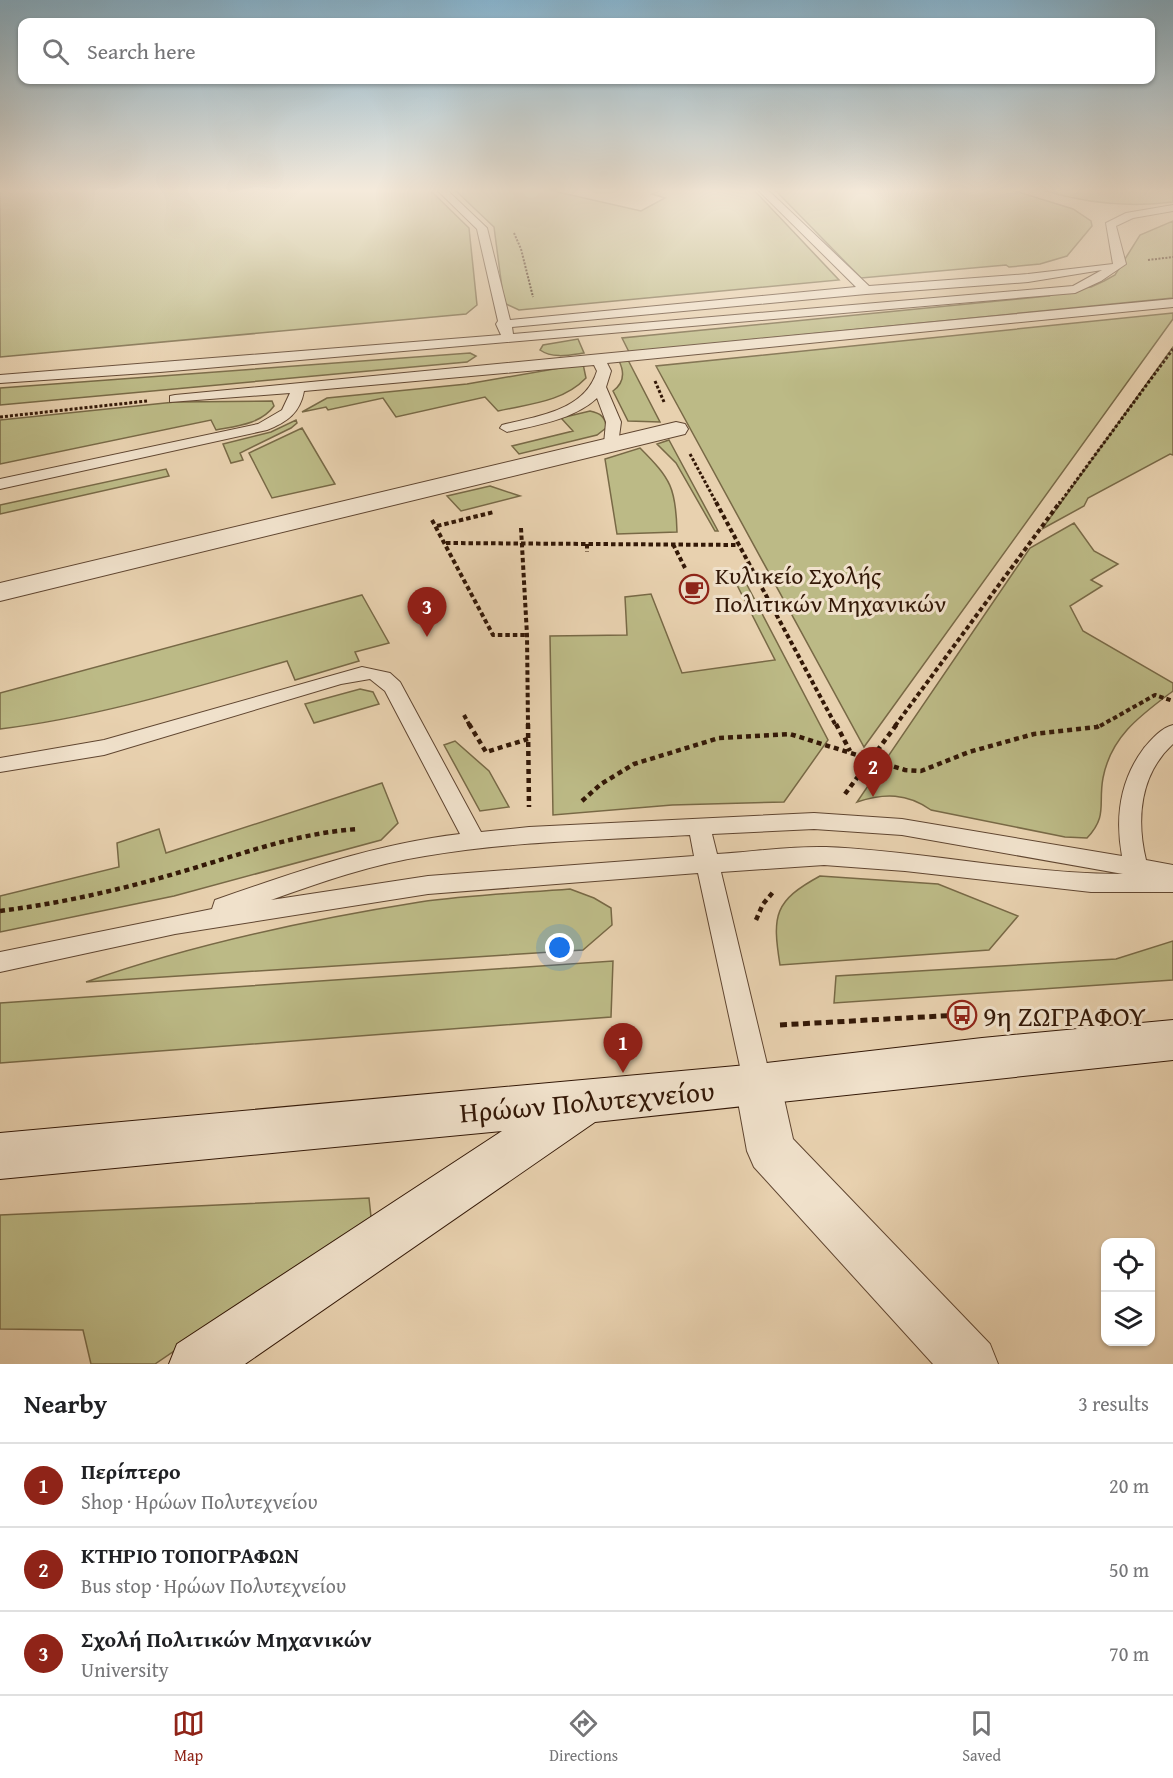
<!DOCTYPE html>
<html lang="en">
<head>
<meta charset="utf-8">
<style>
  :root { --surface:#fff; --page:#f6f6f6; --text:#202124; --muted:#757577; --line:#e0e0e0; --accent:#8f2418 }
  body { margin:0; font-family:"Gentium Book Plus",serif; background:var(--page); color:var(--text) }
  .controls { position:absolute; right:18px; bottom:18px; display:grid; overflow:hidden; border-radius:12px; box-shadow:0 2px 4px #0004 }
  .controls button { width:54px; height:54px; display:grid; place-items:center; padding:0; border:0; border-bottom:2px solid var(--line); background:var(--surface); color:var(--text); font:30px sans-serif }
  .you { position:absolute; left:560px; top:948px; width:21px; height:21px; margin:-15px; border:4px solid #fff; border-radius:50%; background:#1a73e8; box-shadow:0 0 0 9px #1a73e833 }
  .badge { display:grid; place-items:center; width:39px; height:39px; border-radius:50%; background:var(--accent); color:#fff; font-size:20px; font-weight:700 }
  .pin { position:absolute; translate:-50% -50px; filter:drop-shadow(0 2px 3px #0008) }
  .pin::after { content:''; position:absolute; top:32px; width:21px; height:18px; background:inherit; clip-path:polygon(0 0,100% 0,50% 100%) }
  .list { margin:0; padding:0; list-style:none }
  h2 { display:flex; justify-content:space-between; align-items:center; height:78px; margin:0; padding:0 24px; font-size:26px }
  h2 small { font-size:20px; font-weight:400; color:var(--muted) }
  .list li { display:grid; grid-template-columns:39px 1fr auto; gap:18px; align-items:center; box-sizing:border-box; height:84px; padding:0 24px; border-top:2px solid var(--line) }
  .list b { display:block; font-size:22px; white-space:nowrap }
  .list p { margin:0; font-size:20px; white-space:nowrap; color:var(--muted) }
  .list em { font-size:20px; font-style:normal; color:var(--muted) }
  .icon { flex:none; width:33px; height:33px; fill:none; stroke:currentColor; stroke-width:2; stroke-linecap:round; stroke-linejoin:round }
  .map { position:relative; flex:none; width:1173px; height:1364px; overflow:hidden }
  .search { position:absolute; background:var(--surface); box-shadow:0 2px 4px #0004; left:18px; right:18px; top:18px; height:66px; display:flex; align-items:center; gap:15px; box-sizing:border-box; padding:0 21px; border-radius:12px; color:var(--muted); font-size:22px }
  .sheet { height:330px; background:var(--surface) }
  nav { display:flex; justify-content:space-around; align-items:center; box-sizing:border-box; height:84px; border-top:2px solid var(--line); background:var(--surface); font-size:16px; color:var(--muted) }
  nav a { display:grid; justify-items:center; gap:3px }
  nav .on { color:var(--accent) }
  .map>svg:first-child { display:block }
  .green { fill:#bcba86; stroke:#786946; stroke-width:1.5 }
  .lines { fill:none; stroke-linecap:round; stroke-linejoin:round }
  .lane-casing { stroke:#604631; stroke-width:2 }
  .street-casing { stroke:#604631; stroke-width:2 }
  .secondary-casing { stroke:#331807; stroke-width:2 }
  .path-far4 { stroke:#331807; stroke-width:2; stroke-dasharray:2 1.5; stroke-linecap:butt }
  .path-far3 { stroke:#331807; stroke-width:3; stroke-dasharray:3 2; stroke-linecap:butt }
  .path-far2 { stroke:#331807; stroke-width:4; stroke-dasharray:4.5 3; stroke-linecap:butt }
  .path-far1 { stroke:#331807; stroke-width:4.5; stroke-dasharray:5 4; stroke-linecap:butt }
  .path { stroke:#331807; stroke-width:5; stroke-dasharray:7 4.5; stroke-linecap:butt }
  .lane { fill:#f0e1cb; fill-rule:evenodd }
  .street { fill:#f0e1cb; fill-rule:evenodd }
  .secondary { fill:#f0e1cb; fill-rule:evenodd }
  .labels { text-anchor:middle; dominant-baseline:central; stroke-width:6; stroke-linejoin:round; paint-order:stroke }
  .poi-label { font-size:24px; fill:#331807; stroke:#f0e1cb; text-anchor:start }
  .near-poi-label { font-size:28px; fill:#331807; stroke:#f0e1cb; text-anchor:start }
  .near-street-label { font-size:28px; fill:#331807; stroke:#f0e1cb }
</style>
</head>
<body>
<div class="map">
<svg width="1173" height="1364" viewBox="0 0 1173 1364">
  <rect width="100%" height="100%" fill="#e8d1af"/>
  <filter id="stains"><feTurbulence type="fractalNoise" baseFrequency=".00333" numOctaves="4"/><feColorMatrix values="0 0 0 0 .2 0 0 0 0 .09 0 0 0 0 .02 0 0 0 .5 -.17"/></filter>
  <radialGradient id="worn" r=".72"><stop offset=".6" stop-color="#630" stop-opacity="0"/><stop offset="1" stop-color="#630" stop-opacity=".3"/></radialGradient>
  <path class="green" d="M 0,190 L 430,190 L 469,228 L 477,305 L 466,314 L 0,357 Z
    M 455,190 L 549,190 L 641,211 L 665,198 L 652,194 L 661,190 L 754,190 L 839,280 L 519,310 L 504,303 L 494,227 Z
    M 775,190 L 1012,190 L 1073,209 L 1091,221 L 1092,226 L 1067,256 L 1040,264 L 1009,267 L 1006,265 L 861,278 Z
    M 1042,190 L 1173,190 L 1173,202 C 1128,208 1085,203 1042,190 Z
    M 1173,221 L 1173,298 L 629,352 L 622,338 L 1049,296 L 1046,292 L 1091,287 L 1104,281 L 1115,275 L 1140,235 Z
    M 1173,313 L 1173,319 L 864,747 L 656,366 Z
    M 578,339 L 584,353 C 570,355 553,359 540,350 L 543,345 Z
    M 1173,347 L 1173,455 L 1170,454 L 1088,498 L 1084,506 L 1042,529 Z
    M 470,353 L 476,356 L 467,362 L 0,405 L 0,388 Z
    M 628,360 L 660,422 L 628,421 L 613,391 C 624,383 625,373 619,361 Z
    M 583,364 L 586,378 C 563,402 529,404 498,411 L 485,397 L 396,417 L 383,398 L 328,410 L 326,407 L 302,412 L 327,398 L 467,384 Z
    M 272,401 L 274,406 C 261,424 237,426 216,430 L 211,420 L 0,464 L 0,420 L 175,402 Z
    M 590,411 C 600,413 606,417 606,428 L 597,435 L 519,454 L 512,446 L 573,431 L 561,418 Z
    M 296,420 L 297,423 L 291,428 L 240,453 L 243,460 L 231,463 L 223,444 L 271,432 Z
    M 302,428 L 335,484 L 272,498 L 249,453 Z
    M 669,440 L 718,531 L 715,531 L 676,463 L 657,444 Z
    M 640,448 C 671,479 676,488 677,532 L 617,534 L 605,459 Z
    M 166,469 L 169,476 L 0,514 L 0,505 Z
    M 490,486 L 520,496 L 461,511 L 447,496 Z
    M 1074,523 L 1094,551 L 1118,564 L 1091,580 L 1102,586 L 1070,606 L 1083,631 L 1173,683 L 1173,691 C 1141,715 1111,736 1103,778 C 1098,804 1108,816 1087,838 L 1065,837 L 931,810 C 907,793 884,793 857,802 L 1030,548 Z
    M 746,583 L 828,740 L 784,802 L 672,805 L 553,815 L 550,636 L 627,635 L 625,597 L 651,594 L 682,673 L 775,660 L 737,585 Z
    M 362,595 L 389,643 L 355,652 L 359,661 L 295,680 L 287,661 C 192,688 98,717 0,729 L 0,693 Z
    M 360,689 L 373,692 L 379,704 L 314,723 L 305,704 Z
    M 455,741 L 489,771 L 509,807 L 480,811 L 444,745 Z
    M 382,783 L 398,823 L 381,840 L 174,896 L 0,932 L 0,896 L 119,867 L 117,843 L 159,829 L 166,853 Z
    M 820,876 L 938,884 L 1018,916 L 989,950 L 780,965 C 772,915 774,901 820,876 Z
    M 570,889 L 594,898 L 611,908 L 612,925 L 583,950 L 86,982 C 193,944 307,920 420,902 C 469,895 520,893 570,889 Z
    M 1173,941 L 1173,980 L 834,1003 L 836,976 L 1116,959 Z
    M 613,961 L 611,1017 L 0,1063 L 0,1003 Z
    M 369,1198 L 371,1217 L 155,1364 L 91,1364 L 83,1330 L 0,1329 L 0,1215 Z"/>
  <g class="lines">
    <g class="lane-casing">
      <path id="lane" d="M 437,190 L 447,190 L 487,228 L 510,320 L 856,287 L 758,190 L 768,190 L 869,286 L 1028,274 L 1113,264 L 1106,223 L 1126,213 L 1173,205 L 1173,211 L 1133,218 L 1116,226 L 1126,264 L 1101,281 L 1075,293 L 160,372 L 0,383 L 0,375 L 501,335 L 496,324 L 498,321 L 477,229 ZM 1102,270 L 1073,286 L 513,334 L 512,327 L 866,294 L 1028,282 Z
        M 1173,299 L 1173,307 L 607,363 L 611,371 L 606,387 L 621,422 L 618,444 L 611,448 L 604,444 L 606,422 L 597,398 C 573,420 537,425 507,432 L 500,428 L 502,425 C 537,416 585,411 597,371 L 594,365 L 304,391 C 300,413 287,422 267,430 L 0,489 L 0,479 L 258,424 L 282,410 L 290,393 L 170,402 L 170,396 L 175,395 Z
        M 362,667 L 390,673 L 400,682 L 481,832 L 529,827 L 814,813 L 902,819 L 1122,856 C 1115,817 1120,780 1144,748 C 1152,739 1161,728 1173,725 L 1173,744 C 1140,774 1136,819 1146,860 L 1173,865 L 1173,892 L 1091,892 L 905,871 L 824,865 L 721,872 L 772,1085 L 768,1094 L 758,1098 L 748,1094 L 744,1085 L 698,873 L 428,894 L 175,934 L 0,972 L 0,952 L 212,909 L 215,900 C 295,872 375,844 460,834 L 385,691 L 370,679 L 341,684 L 104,755 L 0,772 L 0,758 L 104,740 ZM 814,829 L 902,835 L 1123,874 C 1024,874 925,851 826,847 C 790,846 753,852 717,854 L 712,834 ZM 690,835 L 694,856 L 428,876 L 271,900 C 321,882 373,864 425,856 C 512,841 602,840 690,835 Z"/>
    </g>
    <g class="street-casing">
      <path id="street" d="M 676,422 L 685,424 L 688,429 L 685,434 L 0,601 L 0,583 Z
        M 758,1064 L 774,1070 L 781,1085 L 793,1139 L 990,1344 L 998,1364 L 933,1364 L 754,1167 L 747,1151 L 735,1085 L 742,1070 Z"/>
    </g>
    <g class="secondary-casing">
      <path id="secondary" d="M 1173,1020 L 1173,1060 L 595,1122 L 245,1364 L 169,1364 L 177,1344 L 502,1131 L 0,1179 L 0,1133 L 758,1064 L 982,1038 Z"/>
    </g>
    <path class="path-far4" d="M 514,233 L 521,249 L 533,297
      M 1148,260 L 1173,257"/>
    <path class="path-far3" d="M 655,381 L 664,402
      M 0,417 L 147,401
      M 690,454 L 717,504
      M 1059,504 L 1173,349"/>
    <path class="path-far2" d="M 716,502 L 836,726
      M 432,520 L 493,635 L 527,635
      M 437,526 L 494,512
      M 521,528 L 527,635 L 528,726
      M 446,543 L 739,545
      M 587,544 L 587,552
      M 673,544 L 685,568
      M 464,715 L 470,726
      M 895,726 L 1060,502
      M 1100,726 L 1155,695 L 1173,701"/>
    <path class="path-far1" d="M 469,724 L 486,752 L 528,739
      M 528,724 L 529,807
      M 836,724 L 850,751
      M 845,794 L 897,724
      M 582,801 L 601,784 L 634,764 L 719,738 L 790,734 L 905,770 L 921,771 L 969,752 L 1034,734 L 1097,727 L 1102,724
      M 0,911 C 63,903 124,889 184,871 C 242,854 297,833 358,829
      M 756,920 L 763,904 L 774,891"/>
    <path class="path" d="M 780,1025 L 959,1015"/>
    <use href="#lane" class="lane"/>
    <use href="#street" class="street"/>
    <use href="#secondary" class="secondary"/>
  </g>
  <linearGradient id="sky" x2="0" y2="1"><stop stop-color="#87b5d0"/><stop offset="0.5" stop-color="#f5eadb"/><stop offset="1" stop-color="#f5eadb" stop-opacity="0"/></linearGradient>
  <rect width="1173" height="381" fill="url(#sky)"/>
  <defs>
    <g id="cafe-ring" transform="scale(1.5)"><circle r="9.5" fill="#f0e1cb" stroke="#8f2418" stroke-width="1.5"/><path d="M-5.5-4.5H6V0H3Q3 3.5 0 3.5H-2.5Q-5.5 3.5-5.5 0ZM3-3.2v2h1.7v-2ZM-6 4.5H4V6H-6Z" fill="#8f2418"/></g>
    <g id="bus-ring" transform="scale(1.5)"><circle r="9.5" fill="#f0e1cb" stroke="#8f2418" stroke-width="1.5"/><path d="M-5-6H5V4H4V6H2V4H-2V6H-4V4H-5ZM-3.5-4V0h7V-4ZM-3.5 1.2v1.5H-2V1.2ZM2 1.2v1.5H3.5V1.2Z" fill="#8f2418"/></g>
  </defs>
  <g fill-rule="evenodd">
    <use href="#cafe-ring" x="694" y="589"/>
    <use href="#bus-ring" x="962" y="1015"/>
  </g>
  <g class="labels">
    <g class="poi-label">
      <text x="715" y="575">Κυλικείο Σχολής<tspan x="715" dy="28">Πολιτικών Μηχανικών</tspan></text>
    </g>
    <g class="near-poi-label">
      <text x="983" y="1015">9η ΖΩΓΡΑΦΟΥ</text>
    </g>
    <g class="near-street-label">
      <text transform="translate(587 1101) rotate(-5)">Ηρώων Πολυτεχνείου</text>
    </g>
  </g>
  <rect width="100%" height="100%" filter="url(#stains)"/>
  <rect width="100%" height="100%" fill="url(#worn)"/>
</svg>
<div class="controls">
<button><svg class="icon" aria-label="locate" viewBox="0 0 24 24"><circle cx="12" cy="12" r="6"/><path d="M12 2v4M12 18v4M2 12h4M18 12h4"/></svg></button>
<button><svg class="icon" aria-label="layers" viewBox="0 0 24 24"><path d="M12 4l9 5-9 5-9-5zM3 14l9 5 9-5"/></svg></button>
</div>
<div class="you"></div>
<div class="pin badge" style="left:623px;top:1073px">1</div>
<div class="pin badge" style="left:873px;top:797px">2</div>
<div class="pin badge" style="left:427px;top:637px">3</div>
<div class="search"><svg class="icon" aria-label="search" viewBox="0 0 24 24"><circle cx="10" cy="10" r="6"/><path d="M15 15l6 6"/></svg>Search here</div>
</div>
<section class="sheet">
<h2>Nearby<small>3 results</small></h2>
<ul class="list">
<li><span class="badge">1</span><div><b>Περίπτερο</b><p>Shop · Ηρώων Πολυτεχνείου</p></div><em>20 m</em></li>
<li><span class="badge">2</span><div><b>ΚΤΗΡΙΟ ΤΟΠΟΓΡΑΦΩΝ</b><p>Bus stop · Ηρώων Πολυτεχνείου</p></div><em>50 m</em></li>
<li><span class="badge">3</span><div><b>Σχολή Πολιτικών Μηχανικών</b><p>University</p></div><em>70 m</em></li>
</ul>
</section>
<nav>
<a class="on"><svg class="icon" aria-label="map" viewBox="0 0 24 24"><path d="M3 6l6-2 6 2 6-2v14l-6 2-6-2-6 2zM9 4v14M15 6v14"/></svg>Map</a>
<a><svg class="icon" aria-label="directions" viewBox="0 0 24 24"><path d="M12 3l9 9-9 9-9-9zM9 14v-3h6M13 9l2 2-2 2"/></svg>Directions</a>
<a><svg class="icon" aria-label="saved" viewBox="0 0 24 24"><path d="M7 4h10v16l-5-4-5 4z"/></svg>Saved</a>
</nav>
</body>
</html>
